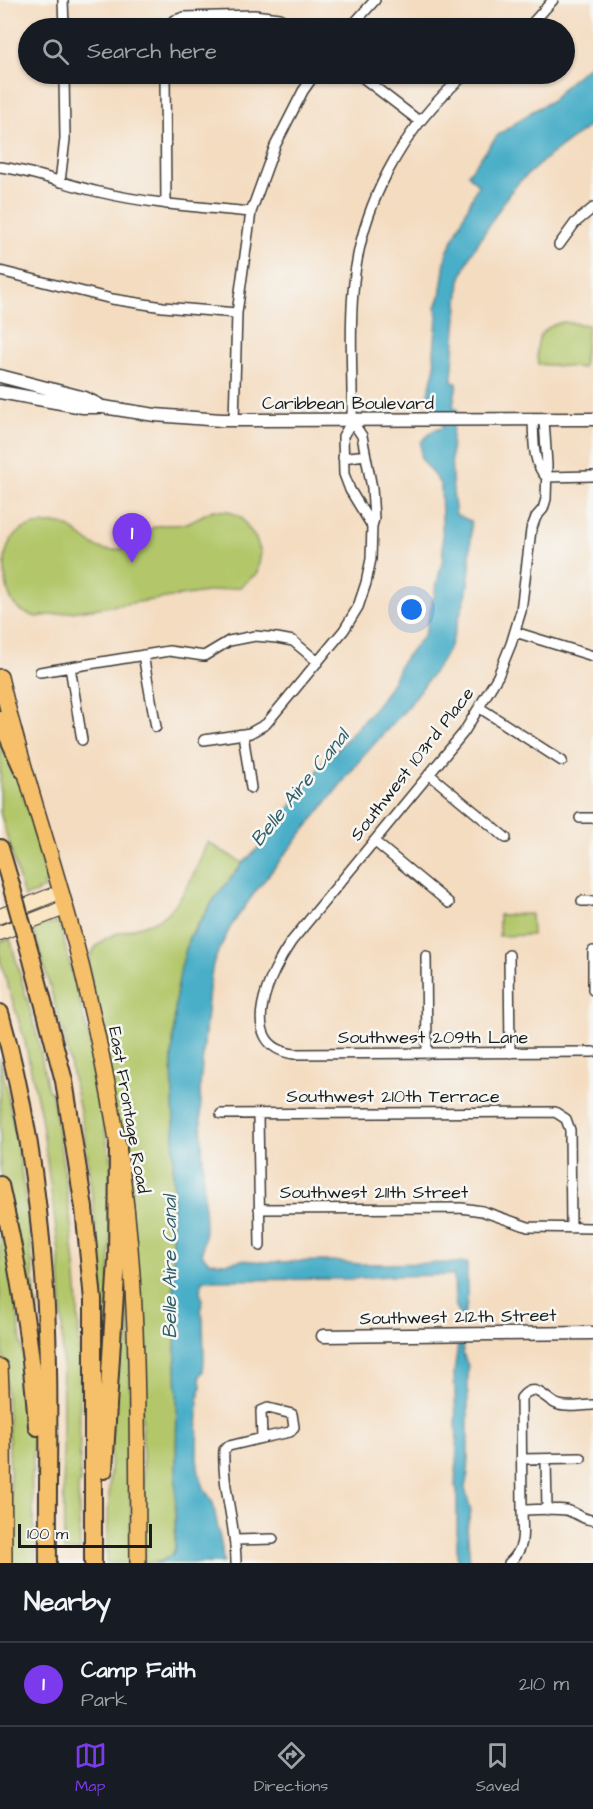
<!DOCTYPE html>
<html lang="en">
<head>
<meta charset="utf-8">
<style>
  :root { --surface:#171b24; --page:#242831; --text:#f1f3f6; --muted:#9ea1a6; --line:#363941; --accent:#7c3aed }
  body { margin:0; font-family:"Architects Daughter",sans-serif; background:var(--page); color:var(--text) }
  .scale { position:absolute; left:18px; bottom:15px; width:134px; box-sizing:border-box; padding-left:6px; border:3px solid #1c1c1c; border-top:0; font-size:16px; line-height:21px; white-space:nowrap; color:#1c1c1c; -webkit-text-stroke:4px #f6f6f2; paint-order:stroke }
  .you { position:absolute; left:412px; top:610px; width:21px; height:21px; margin:-15px; border:4px solid #fff; border-radius:50%; background:#1a73e8; box-shadow:0 0 0 9px #1a73e833 }
  .badge { display:grid; place-items:center; width:39px; height:39px; border-radius:50%; background:var(--accent); color:#fff; font-size:20px; font-weight:700 }
  .pin { position:absolute; translate:-50% -50px; filter:drop-shadow(0 2px 3px #0008) }
  .pin::after { content:''; position:absolute; top:32px; width:21px; height:18px; background:inherit; clip-path:polygon(0 0,100% 0,50% 100%) }
  .list { margin:0; padding:0; list-style:none }
  h2 { display:flex; justify-content:space-between; align-items:center; height:78px; margin:0; padding:0 24px; font-size:26px }
  h2 small { font-size:20px; font-weight:400; color:var(--muted) }
  .list li { display:grid; grid-template-columns:39px 1fr auto; gap:18px; align-items:center; box-sizing:border-box; height:84px; padding:0 24px; border-top:2px solid var(--line) }
  .list b { display:block; font-size:22px; white-space:nowrap }
  .list p { margin:0; font-size:20px; white-space:nowrap; color:var(--muted) }
  .list em { font-size:20px; font-style:normal; color:var(--muted) }
  .icon { flex:none; width:33px; height:33px; fill:none; stroke:currentColor; stroke-width:2; stroke-linecap:round; stroke-linejoin:round }
  .map { position:relative; flex:none; width:593px; height:1563px; overflow:hidden }
  .search { position:absolute; background:var(--surface); box-shadow:0 2px 4px #0004; left:18px; right:18px; top:18px; height:66px; display:flex; align-items:center; gap:15px; box-sizing:border-box; padding:0 21px; border-radius:33px; color:var(--muted); font-size:22px }
  .sheet { height:162px; background:var(--surface) }
  nav { display:flex; justify-content:space-around; align-items:center; box-sizing:border-box; height:84px; border-top:2px solid var(--line); background:var(--surface); font-size:16px; color:var(--muted) }
  nav a { display:grid; justify-items:center; gap:3px }
  nav .on { color:var(--accent) }
  .map>svg:first-child { display:block }
  .green { fill:#b3c76b; stroke:#687244; stroke-width:1.5 }
  .water { fill:#49aec8; stroke:#326572; stroke-width:1.5 }
  .lines { fill:none; stroke-linecap:round; stroke-linejoin:round }
  .minor-casing { stroke:#3c3935; stroke-width:12 }
  .tertiary-casing { stroke:#3c3935; stroke-width:15 }
  .secondary-casing { stroke:#3c3935; stroke-width:16 }
  .primary-casing { stroke:#3c3935; stroke-width:18 }
  .motorway-casing { stroke:#3c3935; stroke-width:20 }
  .minor { stroke:#fff; stroke-width:9 }
  .tertiary { stroke:#fff; stroke-width:12 }
  .secondary { stroke:#fbe6c4; stroke-width:14 }
  .primary { stroke:#f6c06b; stroke-width:15 }
  .motorway { stroke:#f6c06b; stroke-width:16 }
  .motorway-bridge-casing { stroke:#3c3935; stroke-width:20; stroke-linecap:butt }
  .motorway-bridge { stroke:#f6c06b; stroke-width:16 }
  .labels { text-anchor:middle; dominant-baseline:central; stroke-width:5; stroke-linejoin:round; paint-order:stroke }
  .street-label { font-size:18px; fill:#1c1c1c; stroke:#f6f6f2 }
  .water-label { font-size:20px; font-style:italic; fill:#305e69; stroke:#f6f6f2 }
</style>
</head>
<body>
<div class="map">
<svg width="593" height="1563" viewBox="0 0 593 1563">
  <rect width="100%" height="100%" fill="#f6f6f2"/>
  <filter id="ink" filterUnits="userSpaceOnUse"><feTurbulence type="fractalNoise" baseFrequency=".0167" numOctaves="2"/><feDisplacementMap in="SourceGraphic" scale="12" xChannelSelector="R" yChannelSelector="G"/><feConvolveMatrix kernelMatrix="1 2 1 2 8 2 1 2 1" color-interpolation-filters="sRGB"/></filter>
  <filter id="wash" filterUnits="userSpaceOnUse"><feTurbulence type="fractalNoise" baseFrequency=".008" numOctaves="4" result="noise"/><feDisplacementMap in="SourceGraphic" scale="24" xChannelSelector="R" yChannelSelector="G"/><feGaussianBlur stdDeviation="1.35" result="paint"/><feColorMatrix in="noise" values="0 0 0 0 0 0 0 0 0 0 0 0 0 0 0 0 0 1.4 0 .05"/><feComposite in="paint" operator="in"/></filter>
  <g filter="url(#wash)">
    <rect width="100%" height="100%" fill="#f4dcc0"/>
    <path class="green" d="M 563,322 L 588,325 L 583,368 L 538,364 C 535,341 538,328 563,322 Z
      M 213,510 L 228,511 L 241,517 L 256,539 L 261,553 L 257,573 L 240,587 L 37,617 C 19,612 11,606 7,587 C 0,552 8,524 48,524 C 52,524 57,523 61,524 C 79,528 91,553 114,550 C 124,549 136,545 143,538 C 147,535 148,531 152,528 C 162,523 174,526 184,524 C 194,521 204,514 213,510 Z
      M 0,727 L 27,806 L 48,883 L 43,884 L 45,889 L 37,890 L 38,892 L 24,897 L 0,812 Z
      M 207,842 L 243,863 L 215,898 L 188,939 L 176,996 L 172,1061 L 174,1128 L 172,1235 L 177,1398 L 175,1547 L 173,1554 L 162,1561 L 145,1563 L 141,1365 L 89,965 C 92,928 137,934 162,917 C 183,903 198,866 207,842 Z
      M 531,914 L 532,935 L 499,936 L 499,915 Z
      M 58,919 L 88,1034 L 111,1164 L 113,1186 L 105,1381 L 99,1257 L 102,1257 L 101,1254 L 99,1254 L 84,1130 L 64,1035 L 66,1034 L 65,1031 L 63,1032 L 33,929 L 49,923 L 50,925 L 56,923 L 55,920 Z
      M 10,938 L 38,1039 L 48,1091 L 51,1091 C 63,1157 72,1223 77,1290 C 81,1354 79,1419 80,1483 L 78,1484 L 80,1551 L 64,1551 L 62,1308 L 59,1252 L 41,1116 L 24,1038 L 0,960 L 0,942 Z
      M 0,1058 C 18,1138 30,1218 35,1300 L 37,1302 L 38,1344 L 33,1344 L 9,1206 L 0,1168 Z
      M 0,1207 L 8,1244 L 32,1423 L 33,1472 L 31,1472 L 36,1563 L 0,1563 L 12,1555 L 12,1538 L 8,1415 L 0,1306 Z
      M 121,1221 L 130,1334 L 131,1563 L 106,1563 Z"/>
    <path class="water" d="M 593,63 L 593,123 L 550,155 L 518,183 L 508,195 L 471,254 L 460,280 L 452,376 L 452,382 L 457,383 L 453,406 L 458,410 C 447,433 452,490 456,515 L 471,521 L 470,568 L 467,592 L 451,644 L 441,662 L 408,707 L 365,754 L 255,892 L 231,926 L 218,952 L 213,964 L 209,989 L 200,1087 L 205,1229 L 202,1254 L 209,1262 L 226,1263 L 241,1260 L 265,1262 L 332,1261 L 359,1264 L 467,1263 L 467,1304 L 464,1314 L 463,1326 L 460,1326 L 460,1317 L 455,1303 L 454,1275 L 388,1276 L 351,1279 L 203,1280 L 200,1291 L 202,1298 L 201,1310 L 203,1319 L 204,1361 L 203,1371 L 200,1376 L 201,1388 L 198,1399 L 197,1459 L 199,1473 L 204,1488 L 213,1503 L 222,1549 L 223,1563 L 154,1563 L 162,1561 L 173,1554 L 175,1547 L 177,1398 L 172,1235 L 174,1128 L 172,1061 L 176,996 L 181,967 L 190,935 L 193,934 L 215,898 L 243,863 L 259,847 L 267,835 L 281,820 L 284,813 L 296,801 L 326,758 L 334,753 C 356,728 390,696 400,665 C 402,660 420,642 425,633 L 443,558 L 442,519 L 441,485 L 421,458 L 421,442 L 434,430 L 443,428 L 440,412 L 434,406 L 428,395 L 435,366 L 434,353 L 437,318 L 436,307 L 440,296 L 446,255 L 478,185 L 468,174 L 498,135 L 533,111 L 551,101 L 570,81 Z
      M 458,1345 L 463,1345 L 463,1354 L 468,1366 L 468,1474 L 465,1487 L 471,1512 L 467,1526 L 470,1563 L 457,1563 L 457,1489 L 455,1486 L 457,1445 L 454,1372 Z"/>
  </g>
  <g filter="url(#ink)">
    <g class="lines">
      <g class="minor-casing">
        <path id="minor" d="M 63,0 L 64,28
          M 167,28 L 173,21 L 184,17 L 254,15 L 279,18 L 298,28
          M 350,28 L 375,0
          M 528,28 L 553,0
          M 165,74 L 166,204
          M 358,74 L 419,121
          M 0,167 C 34,171 66,185 99,192 C 150,204 200,207 251,212
          M 60,182 L 65,139 L 64,74
          M 559,245 L 575,223 L 593,208
          M 0,271 L 112,299 L 163,307 L 237,313
          M 533,420 C 534,439 532,462 546,477
          M 544,420 L 547,465 L 546,499 L 543,509 L 536,517 L 531,530 L 521,611 L 511,644 L 498,676 L 464,732 L 291,942 C 271,971 234,1045 294,1054 L 593,1052
          M 234,421 L 237,313 L 251,212 L 275,146 L 303,91 L 315,74
          M 343,458 L 365,455
          M 546,477 L 593,476
          M 372,526 L 350,490 L 344,474 L 343,436 L 352,421 C 353,378 349,335 353,292 C 359,208 402,128 466,74
          M 515,632 L 593,656
          M 143,655 L 156,727
          M 70,667 L 82,740
          M 40,672 L 169,651 L 204,656 L 229,641 L 255,636 L 277,638 L 293,641 L 318,662
          M 480,708 L 562,761
          M 243,734 L 251,788
          M 204,740 L 250,733 L 266,724 L 344,630 L 358,607 L 366,583 L 371,559 L 372,526 L 374,519 L 372,488 L 362,436 L 352,421
          M 429,774 L 506,838
          M 580,818 L 593,818
          M 374,841 L 449,903
          M 582,901 L 593,901
          M 593,951 L 593,990
          M 509,955 L 510,1053
          M 426,956 L 427,1054
          M 221,1114 L 555,1112 L 566,1119 L 570,1130 L 571,1228
          M 258,1114 L 260,1246
          M 259,1209 L 461,1208 L 482,1211 L 528,1227 L 593,1228
          M 268,1408 L 292,1414 L 294,1427 L 290,1432 L 262,1438 L 261,1411 Z
          M 521,1459 L 581,1458
          M 546,1459 L 547,1510
          M 522,1510 L 521,1398 C 536,1379 546,1402 559,1405 C 569,1408 582,1405 593,1405
          M 236,1540 L 273,1539
          M 236,1563 C 236,1525 222,1489 224,1450 L 229,1446 L 262,1438
          M 509,1563 C 527,1547 522,1532 522,1510 C 536,1510 552,1508 566,1510 C 576,1512 582,1520 593,1520"/>
      </g>
      <g class="tertiary-casing">
        <path id="tertiary" d="M 0,376 L 85,398 L 99,405
          M 0,392 L 83,407 L 103,407 L 155,415 L 221,420 L 593,419
          M 323,1336 L 593,1333"/>
      </g>
      <g class="secondary-casing">
        <path id="secondary" d="M 0,916 L 60,892
          M 0,933 L 65,908"/>
      </g>
      <g class="primary-casing">
        <path id="primary" d="M 0,677 C 23,776 58,871 82,969 C 96,1028 109,1087 118,1147 C 140,1284 137,1424 138,1563
          M 0,1367 L 3,1436 L 4,1563"/>
      </g>
      <g class="motorway-casing">
        <path id="motorway" d="M 0,719 L 23,770
          M 0,848 L 9,878
          M 31,956 L 64,1081 L 84,1208 L 93,1300 L 93,1563
          M 0,1013 C 26,1103 39,1197 45,1290 C 51,1381 47,1472 48,1563
          M 0,1185 C 18,1265 32,1345 37,1427
          M 104,1470 L 117,1260 L 118,1146"/>
      </g>
      <use href="#minor" class="minor"/>
      <use href="#tertiary" class="tertiary"/>
      <use href="#secondary" class="secondary"/>
      <use href="#primary" class="primary"/>
      <use href="#motorway" class="motorway"/>
      <g class="motorway-bridge-casing">
        <path id="motorway-bridge" d="M 9,878 L 31,956"/>
      </g>
      <use href="#motorway-bridge" class="motorway-bridge"/>
    </g>
  </g>
  <g class="labels">
    <g class="street-label">
      <text x="348" y="403">Caribbean Boulevard</text>
      <text transform="translate(412 764) rotate(-52)">Southwest 103rd Place</text>
      <text x="433" y="1037">Southwest 209th Lane</text>
      <text x="393" y="1096">Southwest 210th Terrace</text>
      <text transform="translate(129 1110) rotate(80)">East Frontage Road</text>
      <text x="374" y="1192">Southwest 211th Street</text>
      <text transform="translate(458 1317) rotate(-1)">Southwest 212th Street</text>
    </g>
    <g class="water-label">
      <text transform="translate(300 788) rotate(-51)">Belle Aire Canal</text>
      <text transform="translate(170 1267) rotate(-90)">Belle Aire Canal</text>
    </g>
  </g>
</svg>
<div class="scale">100 m</div>
<div class="you"></div>
<div class="pin badge" style="left:132px;top:563px">1</div>
<div class="search"><svg class="icon" aria-label="search" viewBox="0 0 24 24"><circle cx="10" cy="10" r="6"/><path d="M15 15l6 6"/></svg>Search here</div>
</div>
<section class="sheet">
<h2>Nearby<small></small></h2>
<ul class="list">
<li><span class="badge">1</span><div><b>Camp Faith</b><p>Park</p></div><em>210 m</em></li>
</ul>
</section>
<nav>
<a class="on"><svg class="icon" aria-label="map" viewBox="0 0 24 24"><path d="M3 6l6-2 6 2 6-2v14l-6 2-6-2-6 2zM9 4v14M15 6v14"/></svg>Map</a>
<a><svg class="icon" aria-label="directions" viewBox="0 0 24 24"><path d="M12 3l9 9-9 9-9-9zM9 14v-3h6M13 9l2 2-2 2"/></svg>Directions</a>
<a><svg class="icon" aria-label="saved" viewBox="0 0 24 24"><path d="M7 4h10v16l-5-4-5 4z"/></svg>Saved</a>
</nav>
</body>
</html>
